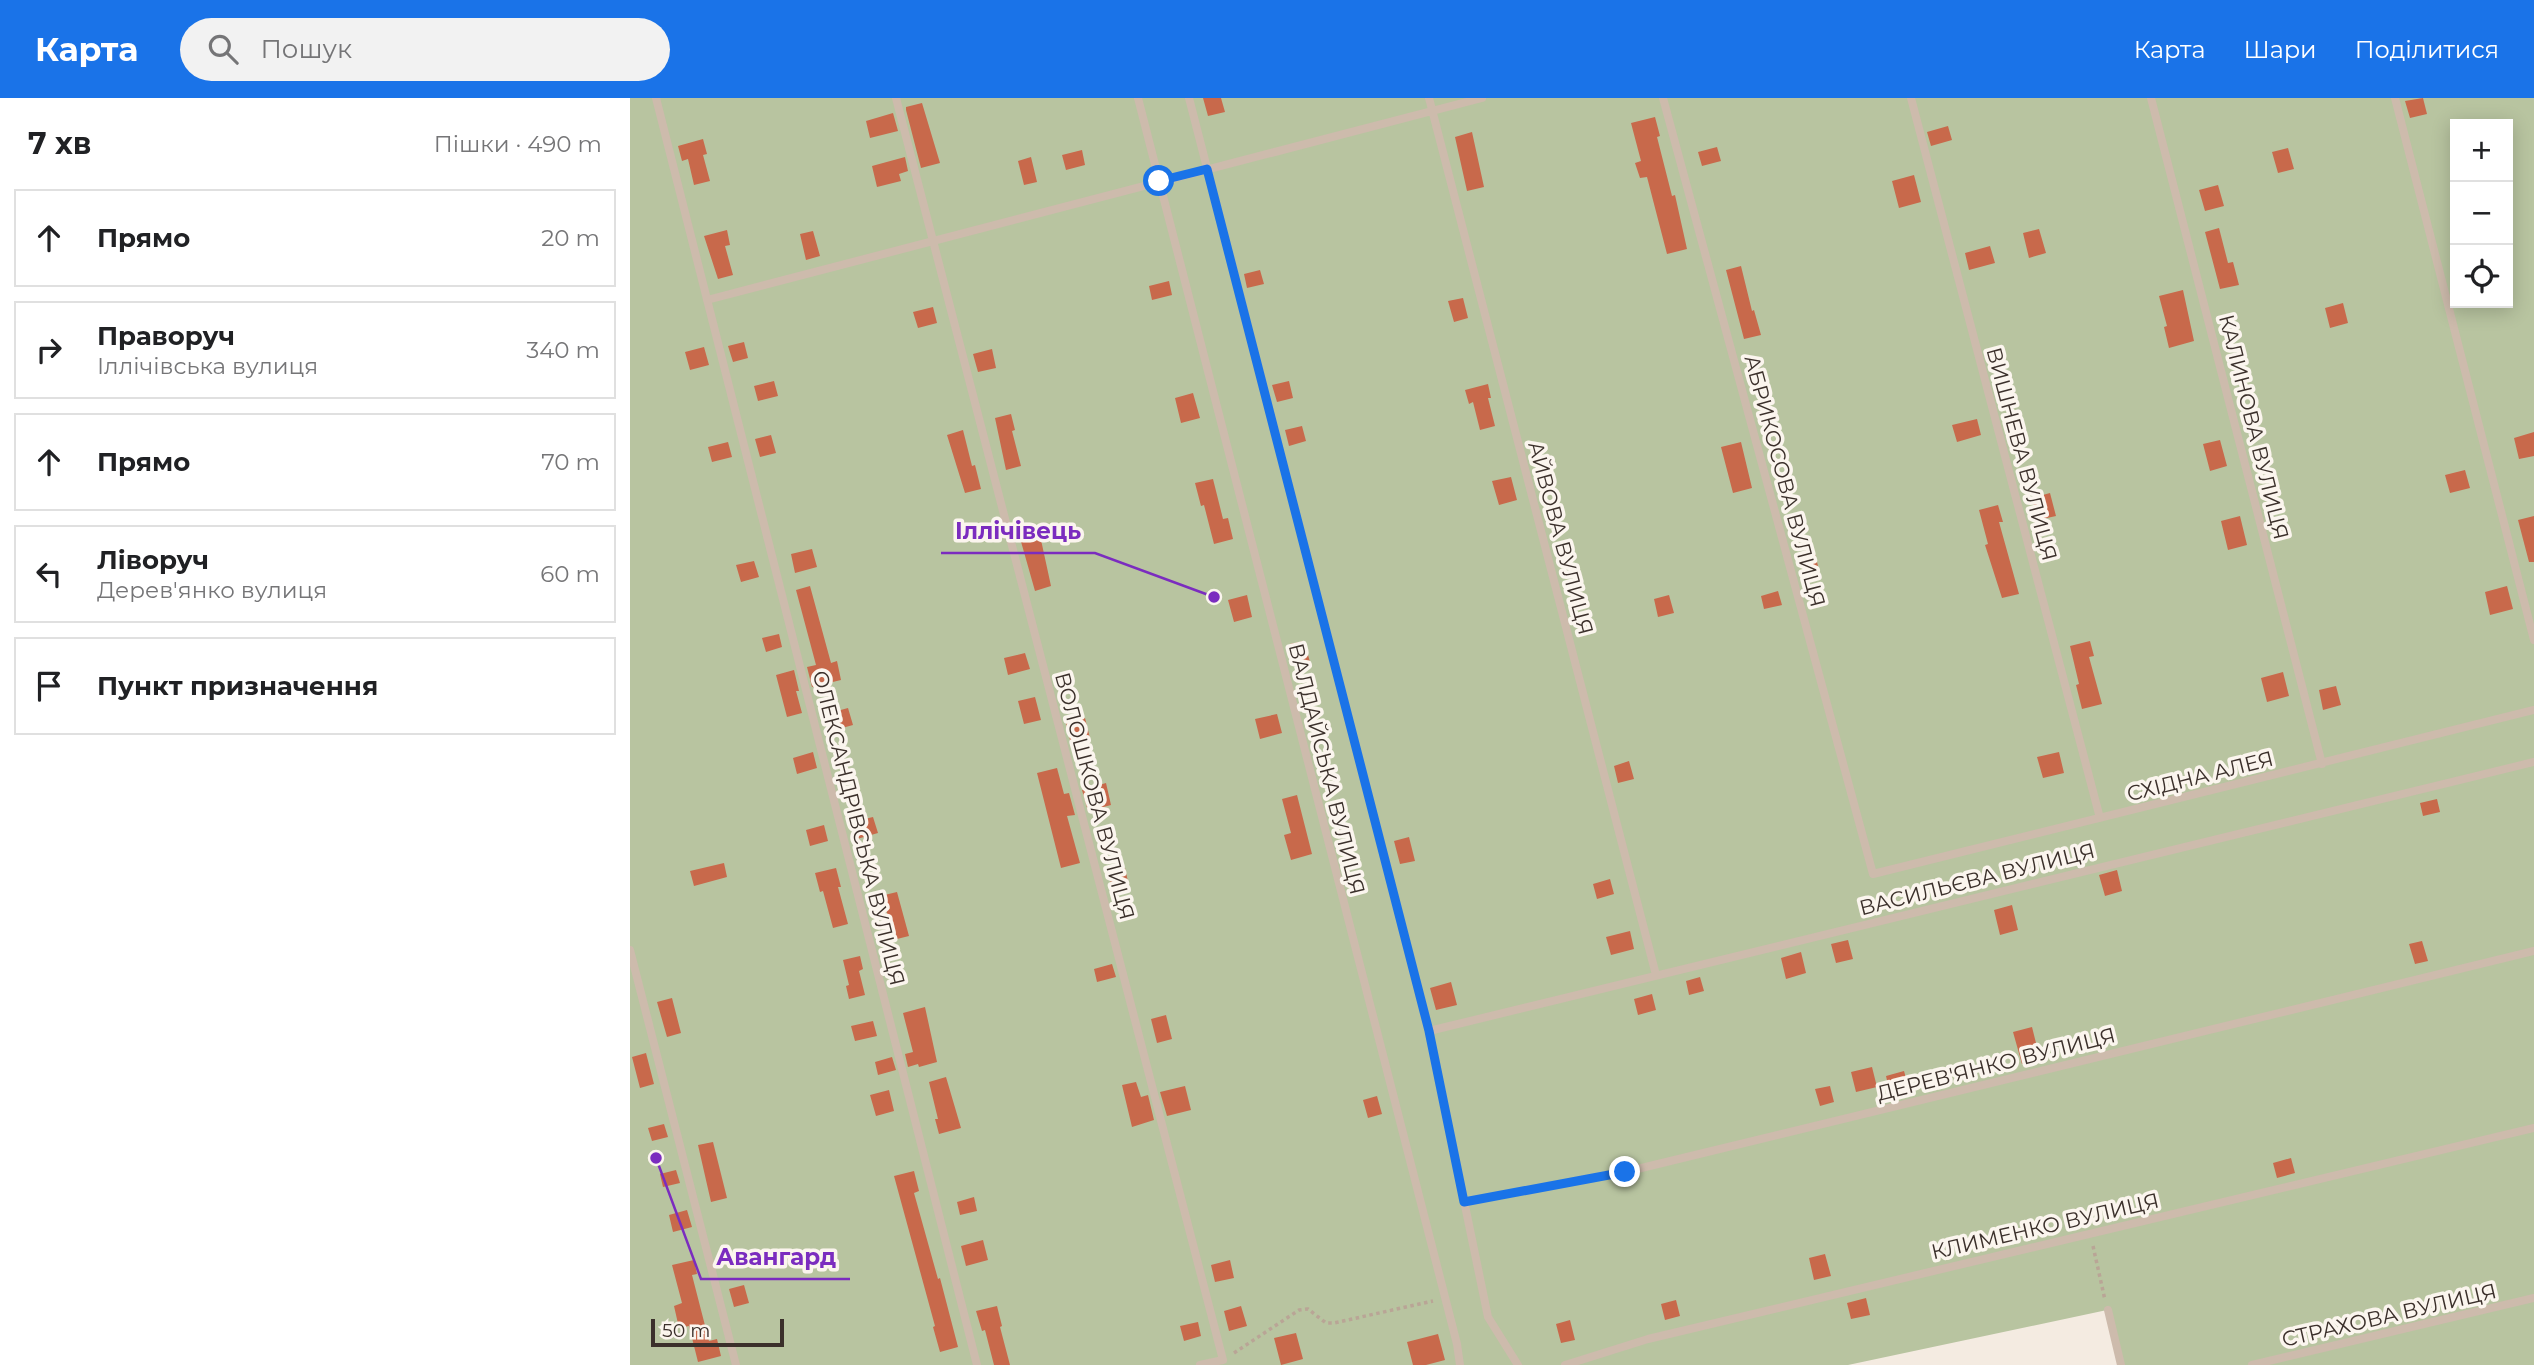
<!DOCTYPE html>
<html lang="uk">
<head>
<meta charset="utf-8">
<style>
  :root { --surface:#fff; --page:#f2f2f2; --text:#202124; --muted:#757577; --line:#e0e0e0; --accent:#1a73e8 }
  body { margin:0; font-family:Montserrat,sans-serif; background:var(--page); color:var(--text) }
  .controls { position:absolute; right:21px; top:21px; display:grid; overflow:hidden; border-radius:0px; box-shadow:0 4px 18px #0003 }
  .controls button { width:63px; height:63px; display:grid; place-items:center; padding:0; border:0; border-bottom:2px solid var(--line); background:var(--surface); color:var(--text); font:35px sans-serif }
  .scale { position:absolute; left:21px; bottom:18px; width:133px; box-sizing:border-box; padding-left:7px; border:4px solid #3b302b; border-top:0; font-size:19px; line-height:24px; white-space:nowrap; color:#3b302b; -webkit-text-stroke:5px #fbf5ee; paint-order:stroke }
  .stop { position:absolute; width:21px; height:21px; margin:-16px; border:5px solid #1a73e8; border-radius:50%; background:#fff }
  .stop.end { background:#1a73e8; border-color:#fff; box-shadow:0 2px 7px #0008 }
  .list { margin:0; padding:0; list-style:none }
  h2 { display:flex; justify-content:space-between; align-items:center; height:91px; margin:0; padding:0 28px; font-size:30px }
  h2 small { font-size:23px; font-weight:400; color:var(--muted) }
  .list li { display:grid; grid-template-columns:46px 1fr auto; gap:21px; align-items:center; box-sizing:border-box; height:98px; margin:0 14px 14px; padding:0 14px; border:2px solid var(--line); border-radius:0px }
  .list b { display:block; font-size:26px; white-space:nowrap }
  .list p { margin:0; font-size:23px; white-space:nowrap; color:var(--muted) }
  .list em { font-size:23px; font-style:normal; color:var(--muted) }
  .icon { flex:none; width:38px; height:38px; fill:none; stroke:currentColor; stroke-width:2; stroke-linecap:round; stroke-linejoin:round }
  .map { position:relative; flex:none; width:1904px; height:1267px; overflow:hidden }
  header { display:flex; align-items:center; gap:42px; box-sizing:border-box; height:98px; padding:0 35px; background:var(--accent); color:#fff }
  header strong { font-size:33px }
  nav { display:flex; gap:38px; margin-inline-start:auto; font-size:24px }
  .search { width:490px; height:63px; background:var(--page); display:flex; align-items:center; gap:18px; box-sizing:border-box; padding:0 24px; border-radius:38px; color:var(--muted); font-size:26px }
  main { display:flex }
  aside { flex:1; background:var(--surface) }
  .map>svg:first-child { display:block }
  .green { fill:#b8c4a0; fill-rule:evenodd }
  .building { fill:#c8694b }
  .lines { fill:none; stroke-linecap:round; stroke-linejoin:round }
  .path { stroke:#b9a596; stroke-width:3.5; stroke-dasharray:3.5 3.5; stroke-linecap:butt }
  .service { stroke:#cdbbac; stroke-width:8 }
  .route { stroke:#1a73e8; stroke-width:9 }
  .labels { text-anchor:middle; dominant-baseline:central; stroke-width:7; stroke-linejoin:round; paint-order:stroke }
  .street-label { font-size:21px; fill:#3b302b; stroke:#fbf5ee }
  .leader { fill:none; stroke:#7b2cbf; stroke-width:2.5 }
  .callout-dot { fill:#7b2cbf; stroke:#fbf5ee; stroke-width:2.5 }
  .callout-label { font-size:23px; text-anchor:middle; font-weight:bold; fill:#7b2cbf; stroke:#fbf5ee; stroke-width:7; stroke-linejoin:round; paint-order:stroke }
</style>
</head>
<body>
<header>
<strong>Карта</strong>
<div class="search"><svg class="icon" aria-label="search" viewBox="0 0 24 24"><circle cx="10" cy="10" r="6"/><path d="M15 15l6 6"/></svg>Пошук</div>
<nav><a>Карта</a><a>Шари</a><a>Поділитися</a></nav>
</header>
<main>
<aside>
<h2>7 хв<small>Пішки · 490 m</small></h2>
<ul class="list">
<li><svg class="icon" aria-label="ahead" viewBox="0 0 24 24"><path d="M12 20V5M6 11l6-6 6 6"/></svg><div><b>Прямо</b></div><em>20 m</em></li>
<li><svg class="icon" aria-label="right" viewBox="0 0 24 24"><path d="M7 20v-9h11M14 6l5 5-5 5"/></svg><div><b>Праворуч</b><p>Іллічівська вулиця</p></div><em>340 m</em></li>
<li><svg class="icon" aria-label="ahead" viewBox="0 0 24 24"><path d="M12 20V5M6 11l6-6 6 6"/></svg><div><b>Прямо</b></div><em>70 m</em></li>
<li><svg class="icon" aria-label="left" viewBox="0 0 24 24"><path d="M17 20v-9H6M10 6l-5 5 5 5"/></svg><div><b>Ліворуч</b><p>Дерев'янко вулиця</p></div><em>60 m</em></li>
<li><svg class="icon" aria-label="arrive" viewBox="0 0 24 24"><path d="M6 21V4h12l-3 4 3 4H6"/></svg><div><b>Пункт призначення</b></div></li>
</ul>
</aside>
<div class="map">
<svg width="1904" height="1267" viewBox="0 0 1904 1267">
  <rect width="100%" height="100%" fill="#f4ebe1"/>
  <path class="green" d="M 0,0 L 1904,0 L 1904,1267 L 1491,1267 L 1477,1212 L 1218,1267 L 0,1267 ZM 1825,26 L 1878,26 L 1878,205 L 1825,205 Z"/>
  <path class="building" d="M 573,0 L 591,0 L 595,14 L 578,18 Z
    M 1793,0 L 1797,16 L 1780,20 L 1775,3 Z
    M 292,5 L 310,65 L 291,70 L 276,12 L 276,9 Z
    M 263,15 L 268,33 L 240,40 L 236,23 Z
    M 1025,19 L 1030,38 L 1027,39 L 1042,98 L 1045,97 L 1057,151 L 1037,156 L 1017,79 L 1010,80 L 1005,65 L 1011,63 L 1001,25 Z
    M 1318,28 L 1322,42 L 1301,48 L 1297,34 Z
    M 842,34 L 854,89 L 837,93 L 825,39 Z
    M 73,41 L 77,56 L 73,57 L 80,83 L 64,87 L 58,61 L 52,63 L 48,48 Z
    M 1087,49 L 1091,63 L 1072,68 L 1068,54 Z
    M 1658,50 L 1664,71 L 1648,75 L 1642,54 Z
    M 452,52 L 455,67 L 436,72 L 432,57 Z
    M 275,59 L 278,73 L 269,76 L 271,83 L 247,89 L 242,68 Z
    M 401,59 L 407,84 L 394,87 L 388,63 Z
    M 1284,77 L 1291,104 L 1269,110 L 1262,83 Z
    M 1588,87 L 1594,108 L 1575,113 L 1569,92 Z
    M 1589,130 L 1598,165 L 1603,164 L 1609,187 L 1590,191 L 1575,134 Z
    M 1409,131 L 1416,155 L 1399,160 L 1393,135 Z
    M 97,132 L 100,147 L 95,148 L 103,177 L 88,181 L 74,138 Z
    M 183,133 L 190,158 L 176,162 L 170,136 Z
    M 1360,148 L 1365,165 L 1339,172 L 1335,155 Z
    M 1111,168 L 1122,213 L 1124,212 L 1131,237 L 1114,241 L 1096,172 Z
    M 630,172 L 634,186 L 617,190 L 614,176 Z
    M 539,183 L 542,197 L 522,202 L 519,188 Z
    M 1553,192 L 1564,243 L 1539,250 L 1534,229 L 1537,228 L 1529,198 Z
    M 833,200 L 838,220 L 824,224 L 818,203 Z
    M 1713,205 L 1718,225 L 1700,230 L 1695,210 Z
    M 303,209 L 307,225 L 288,230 L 283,214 Z
    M 114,244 L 118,260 L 103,264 L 98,248 Z
    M 74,249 L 79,267 L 60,272 L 55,254 Z
    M 362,251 L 366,270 L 348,274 L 343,256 Z
    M 144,283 L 148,298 L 128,303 L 124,288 Z
    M 659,283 L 663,300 L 647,304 L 642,287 Z
    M 858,286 L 861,300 L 858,300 L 865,328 L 850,332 L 843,304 L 839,306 L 835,292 Z
    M 563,295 L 570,320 L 551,325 L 545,300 Z
    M 381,316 L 385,332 L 382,333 L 391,368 L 376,372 L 365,320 Z
    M 1347,321 L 1351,337 L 1327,344 L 1322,327 Z
    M 672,328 L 676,343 L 659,348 L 655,332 Z
    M 333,332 L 342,368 L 345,367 L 351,391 L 335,395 L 317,337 Z
    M 1904,334 L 1904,358 L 1889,361 L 1884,340 Z
    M 141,337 L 146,355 L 130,359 L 125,341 Z
    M 1590,342 L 1597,368 L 1580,373 L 1573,346 Z
    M 98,344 L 102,359 L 82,364 L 78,349 Z
    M 1111,344 L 1122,390 L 1103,395 L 1091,349 Z
    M 1835,372 L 1840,390 L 1820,395 L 1815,377 Z
    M 881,379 L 887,402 L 869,407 L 862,383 Z
    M 583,381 L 593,421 L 598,420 L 603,441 L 584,446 L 574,407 L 571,408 L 565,385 Z
    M 1420,395 L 1426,418 L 1408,422 L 1402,400 Z
    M 1368,407 L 1373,424 L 1369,424 L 1389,496 L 1372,500 L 1355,447 L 1358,446 L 1349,412 Z
    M 1610,418 L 1617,447 L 1598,452 L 1591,423 Z
    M 1904,418 L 1904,464 L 1899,464 L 1888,422 Z
    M 408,428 L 421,488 L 405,493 L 388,433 Z
    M 182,451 L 187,469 L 165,475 L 161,456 Z
    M 1184,452 L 1188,468 L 1175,472 L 1170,456 Z
    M 124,463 L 129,479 L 111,484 L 106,467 Z
    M 180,488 L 201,565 L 207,563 L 211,582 L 182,589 L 177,569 L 186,567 L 166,492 Z
    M 1877,488 L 1883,511 L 1860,517 L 1855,494 Z
    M 1148,493 L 1152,507 L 1134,511 L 1131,498 Z
    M 617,497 L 622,519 L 604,524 L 598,502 Z
    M 1039,497 L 1044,515 L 1028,519 L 1024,501 Z
    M 149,536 L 152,549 L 136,554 L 132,540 Z
    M 674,543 L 680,564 L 666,568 L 660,546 Z
    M 1460,543 L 1464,558 L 1459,559 L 1472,606 L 1452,611 L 1446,587 L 1449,586 L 1440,548 Z
    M 395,555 L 400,571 L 378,577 L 374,560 Z
    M 164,572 L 169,593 L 166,593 L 172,615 L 157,619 L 146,577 Z
    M 1653,574 L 1659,598 L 1637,604 L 1631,580 Z
    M 1706,588 L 1711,607 L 1693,612 L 1689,592 Z
    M 405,599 L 411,622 L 394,626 L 388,603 Z
    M 218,610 L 223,627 L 201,633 L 196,616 Z
    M 647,616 L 652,635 L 630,641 L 625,621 Z
    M 455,620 L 460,640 L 441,646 L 436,625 Z
    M 183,654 L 187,670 L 167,676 L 163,660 Z
    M 1429,654 L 1434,675 L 1413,680 L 1407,659 Z
    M 999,663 L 1004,681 L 988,685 L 984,668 Z
    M 427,670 L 434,696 L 439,695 L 445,717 L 437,718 L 450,765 L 431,770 L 407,675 Z
    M 476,685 L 481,707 L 458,713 L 452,692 Z
    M 667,697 L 682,756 L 661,762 L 654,737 L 661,735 L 652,701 Z
    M 1807,701 L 1810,714 L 1793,718 L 1790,705 Z
    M 243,719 L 248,735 L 227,741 L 222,724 Z
    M 194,727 L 198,743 L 180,748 L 176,732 Z
    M 779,739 L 785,763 L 770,766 L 764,743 Z
    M 94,765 L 97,779 L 64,788 L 60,773 Z
    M 206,770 L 211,789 L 208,789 L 218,826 L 203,830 L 193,793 L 190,794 L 185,775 Z
    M 495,770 L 500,793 L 484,797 L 478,774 Z
    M 1487,772 L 1492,793 L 1475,798 L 1469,777 Z
    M 980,781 L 984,796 L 967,801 L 963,786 Z
    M 267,794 L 279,838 L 263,842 L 256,811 L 249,813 L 246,799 Z
    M 1382,807 L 1388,832 L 1370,837 L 1364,812 Z
    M 1000,833 L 1004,851 L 981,857 L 976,839 Z
    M 1218,842 L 1223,861 L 1206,865 L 1201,846 Z
    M 1792,843 L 1798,863 L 1785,866 L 1779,846 Z
    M 1171,854 L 1176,875 L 1156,881 L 1151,860 Z
    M 230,858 L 233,871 L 229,873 L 235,897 L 219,901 L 216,888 L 219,887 L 213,862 Z
    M 482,866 L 486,879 L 467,884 L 464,871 Z
    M 1070,879 L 1074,893 L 1059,897 L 1056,883 Z
    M 821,884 L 827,907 L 806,912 L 800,890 Z
    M 1022,896 L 1026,912 L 1008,917 L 1004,901 Z
    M 42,900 L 51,935 L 37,939 L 27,904 Z
    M 295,909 L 307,964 L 289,969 L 288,966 L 278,969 L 275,956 L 283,954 L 273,915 Z
    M 536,917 L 542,941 L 527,945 L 521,921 Z
    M 243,923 L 247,938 L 225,943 L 221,928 Z
    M 1402,929 L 1410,961 L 1392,966 L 1383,934 Z
    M 16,955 L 24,986 L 10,990 L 2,959 Z
    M 262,959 L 266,972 L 248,977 L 245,964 Z
    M 1242,969 L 1247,989 L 1226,994 L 1221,974 Z
    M 1274,973 L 1278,987 L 1259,991 L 1256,978 Z
    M 316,979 L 331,1030 L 309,1036 L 305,1021 L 308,1021 L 299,984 Z
    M 506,984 L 511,999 L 518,997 L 524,1022 L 502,1029 L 492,987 Z
    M 555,988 L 561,1012 L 537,1018 L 530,994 Z
    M 1200,988 L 1204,1004 L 1190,1008 L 1185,991 Z
    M 259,992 L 264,1013 L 246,1018 L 240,997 Z
    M 747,998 L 752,1016 L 738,1020 L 733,1002 Z
    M 34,1026 L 38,1039 L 22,1043 L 18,1030 Z
    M 83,1044 L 97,1100 L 81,1104 L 68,1047 Z
    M 1661,1060 L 1665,1075 L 1647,1080 L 1643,1065 Z
    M 46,1072 L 50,1085 L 33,1089 L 30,1076 Z
    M 284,1073 L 289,1093 L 284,1095 L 308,1181 L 310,1180 L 328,1249 L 310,1254 L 303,1229 L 305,1228 L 264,1078 Z
    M 344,1099 L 347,1113 L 330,1117 L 327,1104 Z
    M 57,1112 L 62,1129 L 43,1134 L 39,1117 Z
    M 353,1142 L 358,1162 L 336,1168 L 331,1148 Z
    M 1195,1156 L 1201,1178 L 1184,1182 L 1179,1160 Z
    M 64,1162 L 67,1176 L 62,1177 L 79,1243 L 87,1241 L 91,1258 L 68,1264 L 59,1228 L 49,1230 L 44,1208 L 52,1205 L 42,1167 Z
    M 600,1162 L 604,1180 L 585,1184 L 581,1167 Z
    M 114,1187 L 119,1205 L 104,1209 L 99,1191 Z
    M 1236,1200 L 1240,1217 L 1221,1221 L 1217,1205 Z
    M 1046,1202 L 1050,1218 L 1035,1222 L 1031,1206 Z
    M 367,1208 L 372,1228 L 370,1229 L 380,1267 L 364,1267 L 355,1232 L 352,1233 L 346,1213 Z
    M 611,1208 L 617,1228 L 599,1233 L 594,1213 Z
    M 940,1222 L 945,1242 L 931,1245 L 926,1226 Z
    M 568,1224 L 571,1238 L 554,1243 L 550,1228 Z
    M 666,1235 L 673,1261 L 651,1267 L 644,1240 Z
    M 808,1236 L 815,1262 L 796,1267 L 783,1267 L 777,1244 Z"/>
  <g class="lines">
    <path class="path" d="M 1463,1148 L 1475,1202
      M 604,1255 L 669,1212 L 678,1211 L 696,1225 L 704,1225 L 803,1203"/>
    <path class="service" d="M 26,0 L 347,1267
      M 266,0 L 593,1262
      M 508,0 L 827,1246 L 830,1267
      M 559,0 L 799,933 L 858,1219 L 888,1267
      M 799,0 L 1026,877
      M 1033,0 L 1243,776 L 1904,612
      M 1281,0 L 1470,720
      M 1521,0 L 1692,666
      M 1765,0 L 1904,542
      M 77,202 L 852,0
      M 0,852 L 106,1267
      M 799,933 L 1904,664
      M 834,1104 L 995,1074 L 1904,853
      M 1478,1212 L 1491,1267
      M 570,1267 L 593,1262
      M 935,1267 L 1018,1241 L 1904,1030
      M 1622,1267 L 1904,1200"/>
  </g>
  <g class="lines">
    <path class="route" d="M 529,83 L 577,71 L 799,933 L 834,1104 L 995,1074"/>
  </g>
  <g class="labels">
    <g class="street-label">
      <text transform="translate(1624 329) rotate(76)">КАЛИНОВА ВУЛИЦЯ</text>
      <text transform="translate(1392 356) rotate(75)">ВИШНЕВА ВУЛИЦЯ</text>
      <text transform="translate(1155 383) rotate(75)">АБРИКОСОВА ВУЛИЦЯ</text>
      <text transform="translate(931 440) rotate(75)">АЙВОВА ВУЛИЦЯ</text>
      <text transform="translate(697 671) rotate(76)">ВАЛДАЙСЬКА ВУЛИЦЯ</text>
      <text transform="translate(1570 678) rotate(-14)">СХІДНА АЛЕЯ</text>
      <text transform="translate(465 698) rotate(75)">ВОЛОШКОВА ВУЛИЦЯ</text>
      <text transform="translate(229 730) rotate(76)">ОЛЕКСАНДРІВСЬКА ВУЛИЦЯ</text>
      <text transform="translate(1347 781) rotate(-14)">ВАСИЛЬЄВА ВУЛИЦЯ</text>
      <text transform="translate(1366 966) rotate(-14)">ДЕРЕВ'ЯНКО ВУЛИЦЯ</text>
      <text transform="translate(1415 1128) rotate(-13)">КЛИМЕНКО ВУЛИЦЯ</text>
      <text transform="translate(1759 1217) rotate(-13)">СТРАХОВА ВУЛИЦЯ</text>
    </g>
  </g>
  <path class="leader" d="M584 499L465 455H311M26 1060L71 1181H220"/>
  <g class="callout-dot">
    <circle cx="584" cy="499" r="7"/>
    <circle cx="26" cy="1060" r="7"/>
  </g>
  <g class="callout-label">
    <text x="388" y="441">Іллічівець</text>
    <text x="146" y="1167">Авангард</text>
  </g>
</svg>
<div class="controls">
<button>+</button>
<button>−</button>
<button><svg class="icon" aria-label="locate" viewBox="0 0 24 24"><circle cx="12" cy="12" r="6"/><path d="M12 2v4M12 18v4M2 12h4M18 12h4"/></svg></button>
</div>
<div class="scale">50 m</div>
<div class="stop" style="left:529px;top:83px"></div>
<div class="stop end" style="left:995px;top:1074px"></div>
</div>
</main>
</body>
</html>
